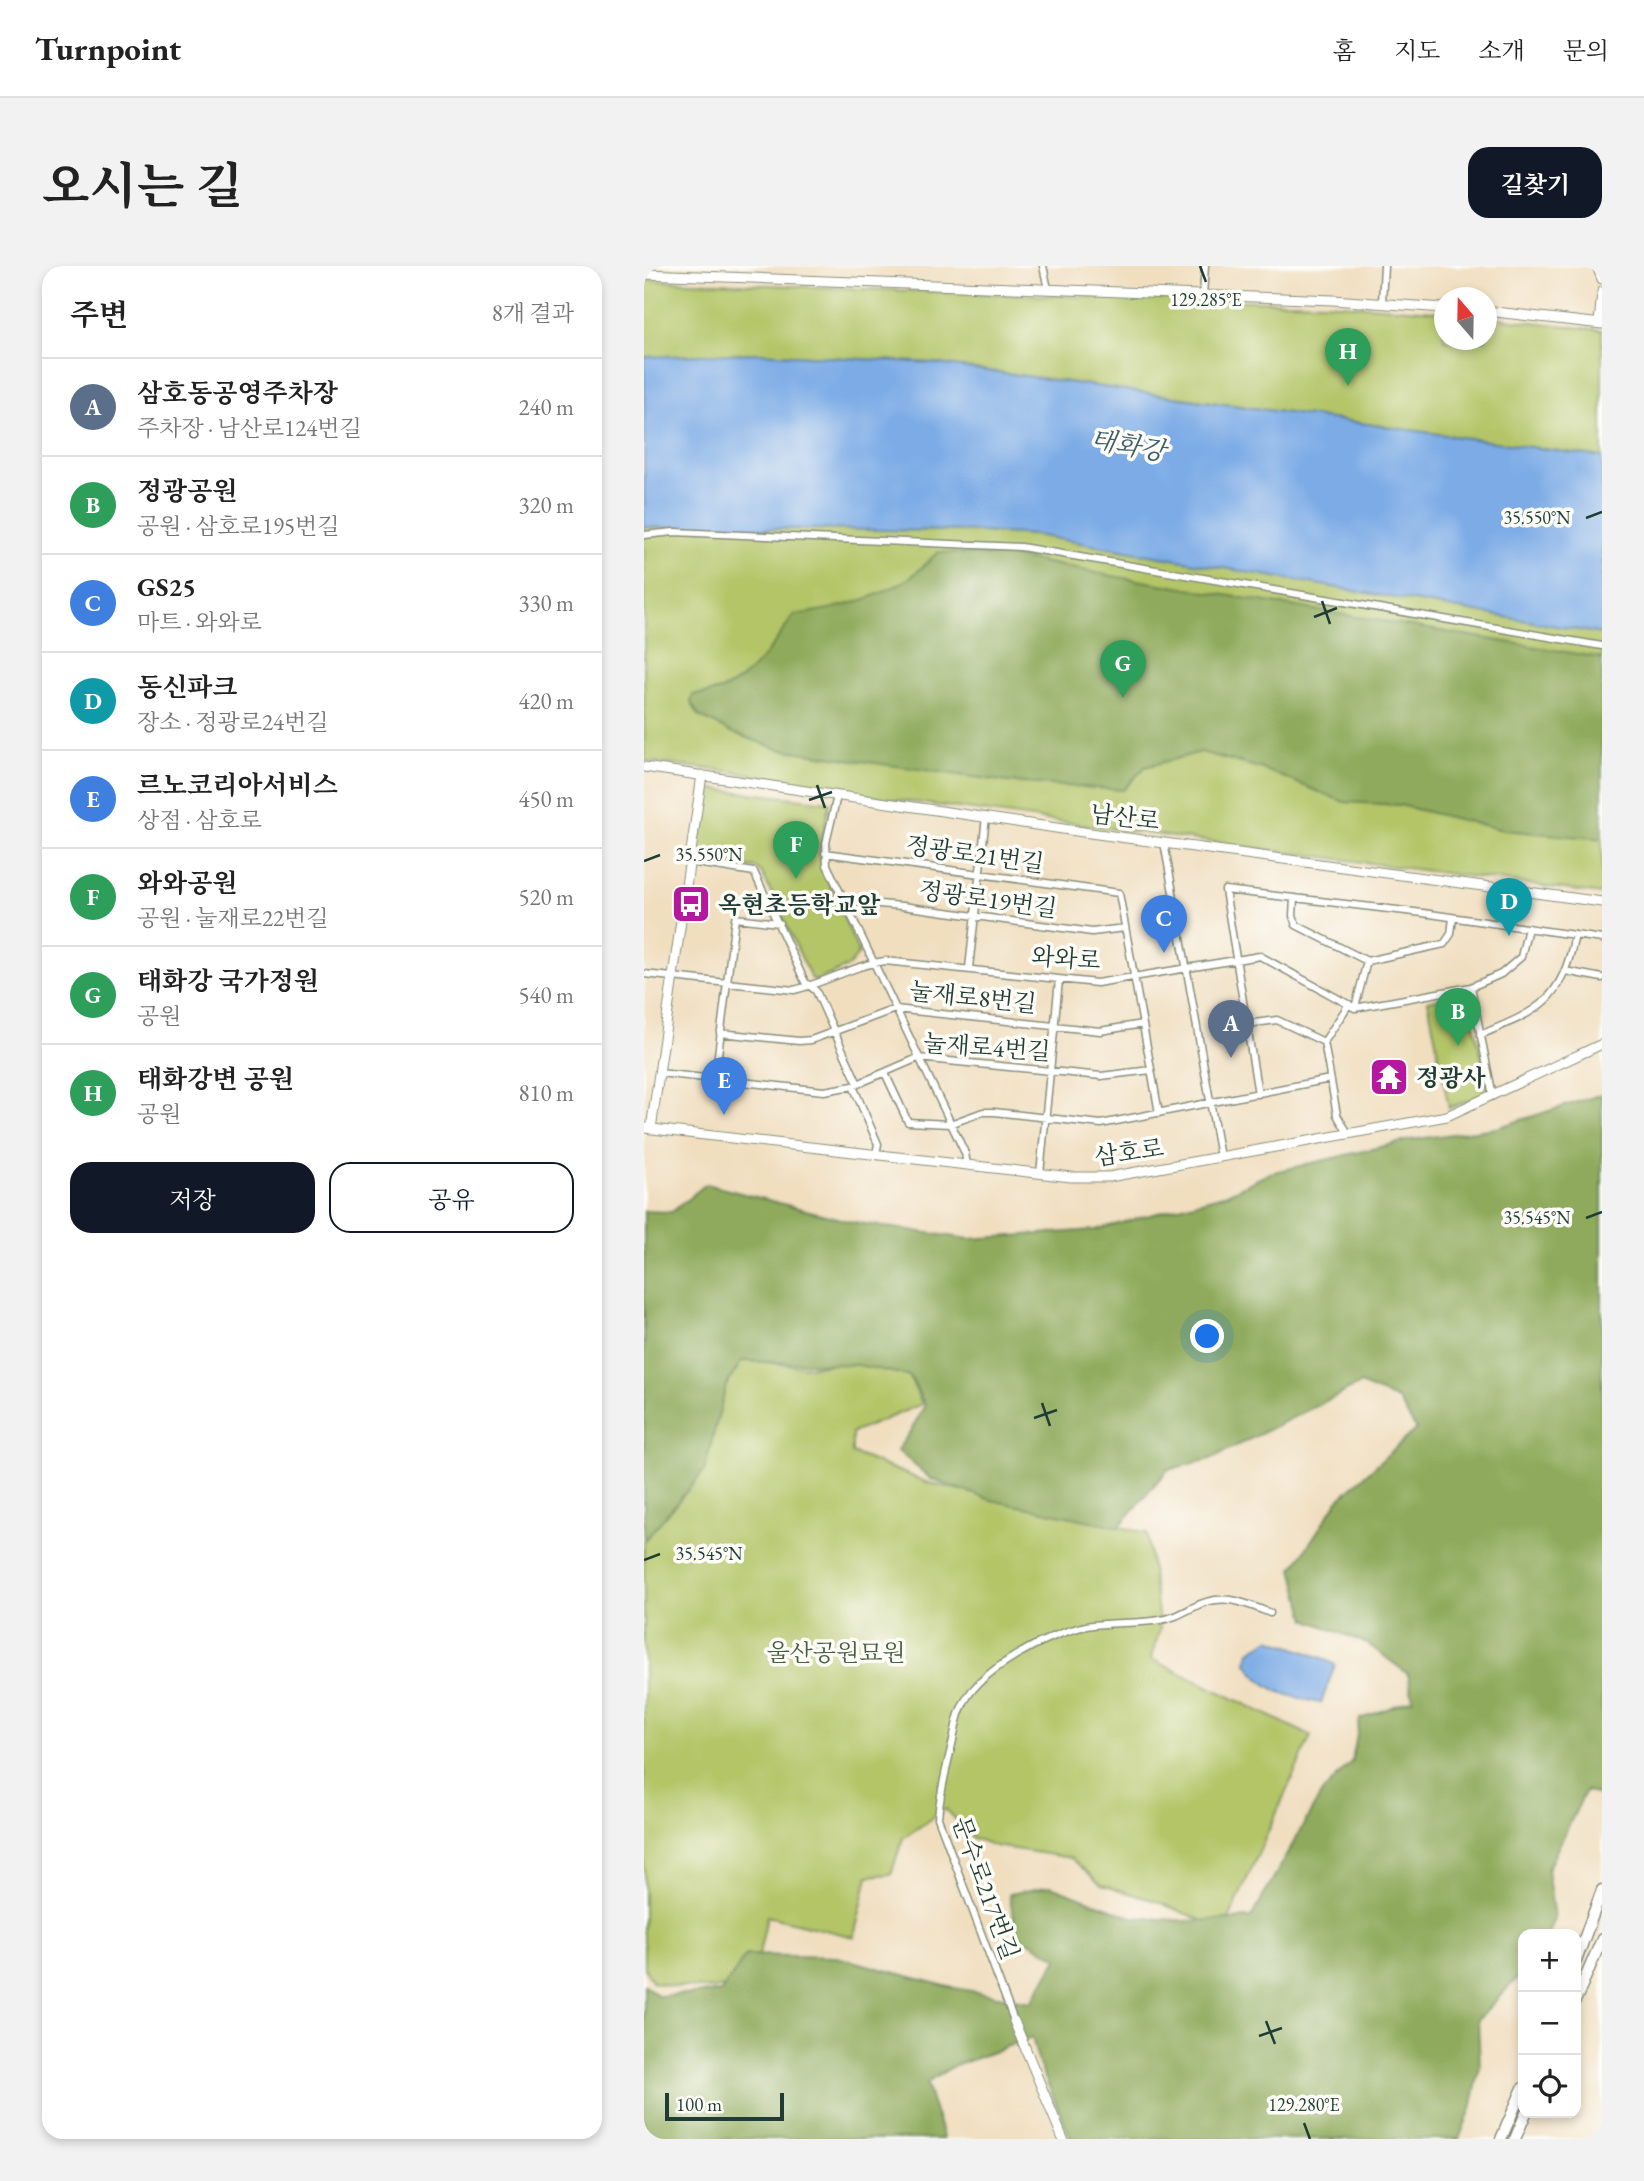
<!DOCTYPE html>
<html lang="ko">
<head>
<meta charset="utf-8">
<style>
  :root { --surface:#fff; --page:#f2f2f2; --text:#222; --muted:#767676; --line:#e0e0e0; --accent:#111827 }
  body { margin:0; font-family:"EB Garamond","Noto Serif KR",serif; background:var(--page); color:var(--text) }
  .controls { position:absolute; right:21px; bottom:21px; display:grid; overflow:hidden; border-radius:14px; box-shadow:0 4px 10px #0003 }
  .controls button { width:63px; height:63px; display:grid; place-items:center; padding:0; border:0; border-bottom:2px solid var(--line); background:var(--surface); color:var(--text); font:35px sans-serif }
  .compass { position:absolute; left:790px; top:21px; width:63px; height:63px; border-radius:50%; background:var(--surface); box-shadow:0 4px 10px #0003; rotate:340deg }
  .scale { position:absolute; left:21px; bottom:18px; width:119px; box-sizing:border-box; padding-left:7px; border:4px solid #1f3d34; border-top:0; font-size:19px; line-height:24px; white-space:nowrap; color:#1f3d34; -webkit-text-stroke:5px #fdfcf7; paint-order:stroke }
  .you { position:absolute; left:564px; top:1071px; width:24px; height:24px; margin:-18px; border:5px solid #fff; border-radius:50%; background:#1a73e8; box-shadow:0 0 0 10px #1a73e833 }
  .badge { display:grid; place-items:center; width:46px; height:46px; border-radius:50%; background:var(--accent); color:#fff; font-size:23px; font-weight:700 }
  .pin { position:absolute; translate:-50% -58px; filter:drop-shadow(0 2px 4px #0008) }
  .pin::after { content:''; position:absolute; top:37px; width:24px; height:21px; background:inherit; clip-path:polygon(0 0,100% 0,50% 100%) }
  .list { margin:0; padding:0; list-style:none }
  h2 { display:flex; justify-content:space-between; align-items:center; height:91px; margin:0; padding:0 28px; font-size:30px }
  h2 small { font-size:23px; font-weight:400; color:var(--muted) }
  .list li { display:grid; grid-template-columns:46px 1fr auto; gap:21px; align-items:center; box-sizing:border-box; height:98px; padding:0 28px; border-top:2px solid var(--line) }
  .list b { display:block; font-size:26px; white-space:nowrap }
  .list p { margin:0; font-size:23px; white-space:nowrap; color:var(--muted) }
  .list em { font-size:23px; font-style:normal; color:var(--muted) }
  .actions { display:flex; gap:14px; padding:21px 28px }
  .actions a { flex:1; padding:16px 0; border:2px solid var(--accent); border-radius:21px; text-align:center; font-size:24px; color:var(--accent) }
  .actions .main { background:var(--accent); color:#fff }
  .icon { flex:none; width:38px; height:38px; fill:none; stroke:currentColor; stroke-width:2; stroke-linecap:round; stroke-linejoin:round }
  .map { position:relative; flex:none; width:958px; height:1873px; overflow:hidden; border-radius:21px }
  header { display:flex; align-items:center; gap:42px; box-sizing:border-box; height:98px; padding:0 35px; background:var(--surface); border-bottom:2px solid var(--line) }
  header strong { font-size:33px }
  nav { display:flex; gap:38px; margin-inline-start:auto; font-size:24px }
  .intro { display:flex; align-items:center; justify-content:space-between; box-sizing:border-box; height:168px; padding:0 42px }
  h1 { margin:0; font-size:49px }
  .button { padding:18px 32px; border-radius:21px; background:var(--accent); color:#fff; font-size:24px; font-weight:700 }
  main { display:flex; gap:42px; padding:0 42px }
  aside { flex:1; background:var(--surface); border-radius:21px; box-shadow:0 4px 10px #0003 }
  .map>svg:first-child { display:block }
  .green { fill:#b4c568; stroke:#6a814e; stroke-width:2 }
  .forest { fill:#8faa5c; stroke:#577448; stroke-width:2 }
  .water { fill:#7cabe6; stroke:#4e748d; stroke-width:2 }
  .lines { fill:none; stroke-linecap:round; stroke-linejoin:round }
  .street-casing { stroke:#888e7a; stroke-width:9 }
  .secondary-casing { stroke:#888e7a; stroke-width:11 }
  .highway-casing { stroke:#888e7a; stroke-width:13 }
  .street { stroke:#fff; stroke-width:6 }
  .secondary { stroke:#fff; stroke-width:9 }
  .highway { stroke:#fff; stroke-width:10 }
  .ticks { fill:none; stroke:#1f3d34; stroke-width:2.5 }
  .labels { text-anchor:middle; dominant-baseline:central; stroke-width:7; stroke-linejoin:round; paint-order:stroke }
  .street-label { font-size:24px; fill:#1f3d34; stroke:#fdfcf7 }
  .poi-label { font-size:24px; font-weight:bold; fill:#1f3d34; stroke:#fdfcf7; text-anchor:start }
  .park-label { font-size:24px; fill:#445f41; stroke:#fdfcf7 }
  .water-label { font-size:26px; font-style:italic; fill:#3b5e69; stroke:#fdfcf7 }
  .ticks-label { font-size:18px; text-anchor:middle; fill:#1f3d34; stroke:#fdfcf7; stroke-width:7; stroke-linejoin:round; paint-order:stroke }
</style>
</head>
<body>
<header>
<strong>Turnpoint</strong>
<nav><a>홈</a><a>지도</a><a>소개</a><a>문의</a></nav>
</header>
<div class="intro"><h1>오시는 길</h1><a class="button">길찾기</a></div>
<main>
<aside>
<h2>주변<small>8개 결과</small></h2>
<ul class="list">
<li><span class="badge" style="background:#5c6f8a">A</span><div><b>삼호동공영주차장</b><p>주차장 · 남산로124번길</p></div><em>240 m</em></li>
<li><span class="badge" style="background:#2e9e5b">B</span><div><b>정광공원</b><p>공원 · 삼호로195번길</p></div><em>320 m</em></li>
<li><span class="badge" style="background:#3f7fe0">C</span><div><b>GS25</b><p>마트 · 와와로</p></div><em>330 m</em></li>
<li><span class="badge" style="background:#0f9aa8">D</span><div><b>동신파크</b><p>장소 · 정광로24번길</p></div><em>420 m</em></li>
<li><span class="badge" style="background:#3f7fe0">E</span><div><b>르노코리아서비스</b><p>상점 · 삼호로</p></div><em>450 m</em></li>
<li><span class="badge" style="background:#2e9e5b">F</span><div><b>와와공원</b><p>공원 · 눌재로22번길</p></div><em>520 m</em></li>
<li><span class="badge" style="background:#2e9e5b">G</span><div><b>태화강 국가정원</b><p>공원</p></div><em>540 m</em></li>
<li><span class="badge" style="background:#2e9e5b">H</span><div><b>태화강변 공원</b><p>공원</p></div><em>810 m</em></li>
</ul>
<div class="actions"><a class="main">저장</a><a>공유</a></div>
</aside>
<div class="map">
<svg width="958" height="1873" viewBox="0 0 958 1873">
  <rect width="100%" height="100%" fill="#fdfcf7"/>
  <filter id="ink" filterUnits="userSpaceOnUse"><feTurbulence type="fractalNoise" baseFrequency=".0143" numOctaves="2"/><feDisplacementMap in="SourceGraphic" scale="14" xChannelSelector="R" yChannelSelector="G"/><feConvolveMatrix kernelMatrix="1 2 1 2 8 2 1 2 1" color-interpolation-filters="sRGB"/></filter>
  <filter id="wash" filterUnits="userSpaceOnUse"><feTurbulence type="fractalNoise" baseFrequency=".00686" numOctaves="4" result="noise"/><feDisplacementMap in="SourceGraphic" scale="28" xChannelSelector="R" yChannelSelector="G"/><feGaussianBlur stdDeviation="1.57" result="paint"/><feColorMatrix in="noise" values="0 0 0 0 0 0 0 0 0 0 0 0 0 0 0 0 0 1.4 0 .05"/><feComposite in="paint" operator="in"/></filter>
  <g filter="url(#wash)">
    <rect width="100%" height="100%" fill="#f0debf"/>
    <path class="green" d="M 0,14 L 345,28 L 681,37 L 792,45 L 800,46 L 800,74 L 842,74 L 843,51 L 958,64 L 958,191 L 288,97 L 114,87 L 0,91 Z
      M 0,261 L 320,265 L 391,269 L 958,368 L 958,628 L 239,532 L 120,510 L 0,495 Z
      M 67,523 L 186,536 L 175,586 L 178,600 L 215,687 L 204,701 L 171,715 L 167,712 L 118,607 L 112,602 L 60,597 L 54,588 L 64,525 Z
      M 823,726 L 845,826 L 805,842 L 784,735 Z
      M 256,1090 L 278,1138 L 208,1167 L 208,1187 L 285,1217 L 503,1267 L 516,1363 L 507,1393 L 667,1470 L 580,1664 L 512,1635 L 458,1619 L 427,1592 L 351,1580 L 329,1572 L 302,1543 L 259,1572 L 247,1608 L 224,1610 L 210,1671 L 123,1650 L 110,1712 L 70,1723 L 28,1720 L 9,1716 L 0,1701 L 0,1245 L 90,1093 L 164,1101 Z"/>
    <path class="forest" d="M 294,286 L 367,290 L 468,310 L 958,392 L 958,573 L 859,564 L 755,539 L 700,536 L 619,503 L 557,486 L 501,501 L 479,524 L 364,516 L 134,483 L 87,466 L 55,450 L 47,436 L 49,429 C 58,428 68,427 77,424 C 109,412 131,376 150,349 C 191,343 229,335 265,312 C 275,306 285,294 294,286 Z
      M 958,828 L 958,1531 L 942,1524 L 903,1604 L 910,1652 L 904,1668 L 879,1668 L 879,1706 L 834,1753 L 836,1801 L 827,1843 L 815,1873 L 427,1873 L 394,1795 L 388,1771 L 306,1802 L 283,1817 C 285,1837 296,1853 299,1873 L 0,1873 L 0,1719 L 15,1730 L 77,1726 L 102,1689 L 193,1691 L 305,1721 L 387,1736 L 414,1692 L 373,1669 L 365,1628 L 407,1620 L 488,1651 L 545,1655 L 607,1652 L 677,1528 L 708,1495 L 716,1453 L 769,1433 L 764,1408 L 724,1378 L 662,1353 L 649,1303 L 694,1234 L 772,1163 L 754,1134 L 716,1118 L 566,1193 L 523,1204 L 475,1261 L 347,1234 L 287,1213 L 253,1184 L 266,1166 L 281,1139 L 266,1110 L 214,1099 L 98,1095 L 82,1120 L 60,1205 L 0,1275 L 0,945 L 28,946 L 62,918 L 208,956 L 325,973 L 451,964 L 583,928 L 626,907 L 766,874 L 852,862 Z"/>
    <path class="water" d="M 114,87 L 288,97 L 958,191 L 958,368 L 391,269 L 320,265 L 0,261 L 0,91 Z
      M 626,1373 L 678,1392 L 691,1399 L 677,1437 C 645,1430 621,1427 603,1397 L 606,1385 Z"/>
  </g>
  <g filter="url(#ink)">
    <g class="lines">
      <g class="street-casing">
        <path id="street" d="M 399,0 L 404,23
          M 559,29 L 561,0
          M 738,36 L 740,0
          M 0,269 L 30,266 L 377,281 L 958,380
          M 193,530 L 182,577 L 183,599 L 321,887 L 323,899
          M 520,576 L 576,891
          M 181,587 L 475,627 L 515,847
          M 46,596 L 110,606 L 161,716 L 172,725 L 214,818
          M 650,632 L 649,650 L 652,659 L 723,695 L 800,678 L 807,668 L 809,652
          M 201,635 L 258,640 L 448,666 L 481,662
          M 325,702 L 342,551
          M 921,705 L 958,712
          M 0,708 L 150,724 C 181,717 210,699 241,695 L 453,717 L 616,690 L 711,742 L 827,721 L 857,708 L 877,691 L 884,662
          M 827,721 L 849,830
          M 711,742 L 723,695
          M 603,758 L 633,754 L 680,776 L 693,849 L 704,867
          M 76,767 L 155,775 L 167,774 L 251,743 L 456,765 L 499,758
          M 836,769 C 896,744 917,736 931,669
          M 680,776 L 705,738
          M 15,807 L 180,825 L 209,820 L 274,792 L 457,810 L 507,804
          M 241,807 L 264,856 L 306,858 L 339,846 L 350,846 L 457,858 L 686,813
          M 71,813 L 91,652 L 135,657
          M 209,820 L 234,878 L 232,888
          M 614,828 L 581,624 L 779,647 L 958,673
          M 396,908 L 415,714
          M 370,1755 L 294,1552 C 296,1525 303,1500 309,1474 C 311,1464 313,1452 317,1443 C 331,1405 404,1368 442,1360 C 466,1356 492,1358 516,1354 C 530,1352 538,1347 550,1341 C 578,1326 599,1336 626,1347"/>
      </g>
      <g class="secondary-casing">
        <path id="secondary" d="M 953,0 L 958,13
          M 0,8 L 689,34 L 800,42
          M 842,45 L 958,58
          M 955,57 L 958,26
          M 0,501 L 446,567 L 958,636
          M 0,862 L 427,911 L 465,911 L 803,850 L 958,778
          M 7,863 L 58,509
          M 370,1755 L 419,1873"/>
      </g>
      <g class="highway-casing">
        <path id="highway" d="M 932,1695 L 958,1624
          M 932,1733 L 958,1673
          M 857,1873 L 879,1822
          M 871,1873 L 882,1847"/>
      </g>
      <use href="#street" class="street"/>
      <use href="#secondary" class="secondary"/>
      <use href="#highway" class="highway"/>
    </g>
  </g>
  <path class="ticks" d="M 556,0 L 562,16M 942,252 L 958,246M 678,335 L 686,358M 670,351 L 693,342M 173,519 L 181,542M 165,534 L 188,526M 0,595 L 16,589M 942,952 L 958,946M 398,1137 L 406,1160M 390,1152 L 413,1144M 0,1294 L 16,1288M 622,1755 L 631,1778M 615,1770 L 638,1762M 660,1857 L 666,1873"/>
  <defs>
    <g id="bus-square" transform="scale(2.0125)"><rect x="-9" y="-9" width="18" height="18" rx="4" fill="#b5179e" stroke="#fdfcf7"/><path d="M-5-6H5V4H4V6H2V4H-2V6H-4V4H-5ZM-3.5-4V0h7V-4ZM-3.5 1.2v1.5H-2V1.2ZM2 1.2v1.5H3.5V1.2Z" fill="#fff"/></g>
    <g id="temple-square" transform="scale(2.0125)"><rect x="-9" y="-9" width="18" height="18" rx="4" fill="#b5179e" stroke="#fdfcf7"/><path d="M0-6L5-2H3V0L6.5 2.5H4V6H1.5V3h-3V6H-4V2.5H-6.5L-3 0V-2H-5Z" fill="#fff"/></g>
  </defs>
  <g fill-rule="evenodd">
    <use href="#bus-square" x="47" y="638"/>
    <use href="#temple-square" x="745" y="811"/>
  </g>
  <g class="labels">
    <g class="street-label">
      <text transform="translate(481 551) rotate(7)">남산로</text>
      <text transform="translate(331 588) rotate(8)">정광로21번길</text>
      <text transform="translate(344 633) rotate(8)">정광로19번길</text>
      <text transform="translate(422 692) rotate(4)">와와로</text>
      <text transform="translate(329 731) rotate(6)">눌재로8번길</text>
      <text transform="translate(343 781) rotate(4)">눌재로4번길</text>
      <text transform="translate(485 886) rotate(-8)">삼호로</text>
      <text transform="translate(342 1622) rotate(70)">문수로217번길</text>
    </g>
    <g class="poi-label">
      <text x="74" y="638">옥현초등학교앞</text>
      <text x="772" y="811">정광사</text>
    </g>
    <g class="park-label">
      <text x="192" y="1386">울산공원묘원</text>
    </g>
    <g class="water-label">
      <text transform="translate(484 179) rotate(10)">태화강</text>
    </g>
  </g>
  <g class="ticks-label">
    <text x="562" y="40">129.285°E</text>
    <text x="893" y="258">35.550°N</text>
    <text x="65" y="595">35.550°N</text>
    <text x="893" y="958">35.545°N</text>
    <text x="65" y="1294">35.545°N</text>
    <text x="660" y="1845">129.280°E</text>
  </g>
</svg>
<div class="controls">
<button>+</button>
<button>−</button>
<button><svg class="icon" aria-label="locate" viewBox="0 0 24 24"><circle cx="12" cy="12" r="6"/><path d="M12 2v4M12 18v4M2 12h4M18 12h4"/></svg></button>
</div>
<svg class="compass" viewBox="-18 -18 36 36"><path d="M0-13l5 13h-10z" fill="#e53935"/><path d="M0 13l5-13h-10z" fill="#767676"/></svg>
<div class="scale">100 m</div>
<div class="you"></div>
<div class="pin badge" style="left:587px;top:792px;background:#5c6f8a">A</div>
<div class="pin badge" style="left:814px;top:780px;background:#2e9e5b">B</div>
<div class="pin badge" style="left:520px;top:687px;background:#3f7fe0">C</div>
<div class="pin badge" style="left:865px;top:670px;background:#0f9aa8">D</div>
<div class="pin badge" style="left:80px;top:849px;background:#3f7fe0">E</div>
<div class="pin badge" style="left:152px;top:613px;background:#2e9e5b">F</div>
<div class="pin badge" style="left:479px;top:432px;background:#2e9e5b">G</div>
<div class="pin badge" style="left:704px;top:120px;background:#2e9e5b">H</div>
</div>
</main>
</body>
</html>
